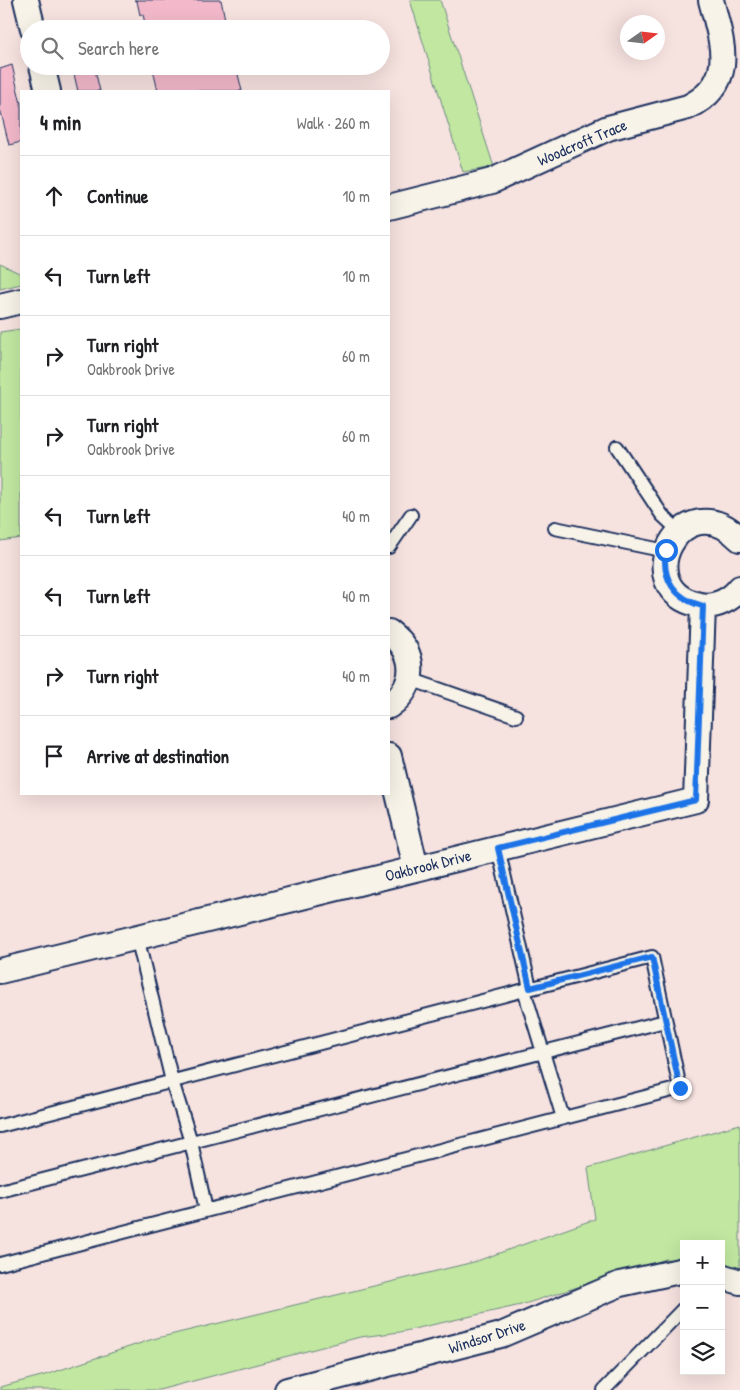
<!DOCTYPE html>
<html lang="en">
<head>
<meta charset="utf-8">
<style>
  :root { --surface:#fff; --page:#f2f2f2; --text:#202124; --muted:#757577; --line:#e0e0e0 }
  body { margin:0; font-family:"Patrick Hand",sans-serif; background:var(--page); color:var(--text) }
  .controls { position:absolute; right:15px; bottom:15px; display:grid; overflow:hidden; border-radius:0px; box-shadow:0 5px 20px #0002 }
  .controls button { width:45px; height:45px; display:grid; place-items:center; padding:0; border:0; border-bottom:1px solid var(--line); background:var(--surface); color:var(--text); font:25px sans-serif }
  .compass { position:absolute; left:620px; top:15px; width:45px; height:45px; border-radius:50%; background:var(--surface); box-shadow:0 5px 20px #0002; rotate:76deg }
  .stop { position:absolute; width:15px; height:15px; margin:-11px; border:4px solid #1a73e8; border-radius:50%; background:#fff }
  .stop.end { background:#1a73e8; border-color:#fff; box-shadow:0 1px 5px #0008 }
  .list { margin:0; padding:0; list-style:none }
  h2 { display:flex; justify-content:space-between; align-items:center; height:65px; margin:0; padding:0 20px; font-size:21px }
  h2 small { font-size:16px; font-weight:400; color:var(--muted) }
  .list li { display:grid; grid-template-columns:32px 1fr auto; gap:15px; align-items:center; box-sizing:border-box; height:80px; padding:0 20px; border-top:1px solid var(--line) }
  .list b { display:block; font-size:19px; white-space:nowrap }
  .list p { margin:0; font-size:16px; white-space:nowrap; color:var(--muted) }
  .list em { font-size:16px; font-style:normal; color:var(--muted) }
  .icon { flex:none; width:28px; height:28px; fill:none; stroke:currentColor; stroke-width:2; stroke-linecap:round; stroke-linejoin:round }
  .map { position:relative; flex:none; width:740px; height:1390px; overflow:hidden }
  .search { position:absolute; background:var(--surface); box-shadow:0 5px 20px #0002; left:20px; top:20px; width:370px; height:55px; display:flex; align-items:center; gap:12px; box-sizing:border-box; padding:0 18px; border-radius:28px; color:var(--muted); font-size:19px }
  .panel { position:absolute; background:var(--surface); box-shadow:0 5px 20px #0002; left:20px; top:90px; width:370px; height:705px; border-radius:0px }
  .map>svg:first-child { display:block }
  .green { fill:#c1e7a1; stroke:#6e8b80 }
  .building { fill:#f3b9cb; stroke:#1b2f5e }
  .lines { fill:none; stroke-linecap:round; stroke-linejoin:round }
  .service-casing { stroke:#1b2f5e; stroke-width:16 }
  .minor-casing { stroke:#1b2f5e; stroke-width:28 }
  .service { stroke:#f7f3e8; stroke-width:12 }
  .minor { stroke:#f7f3e8; stroke-width:24 }
  .route { stroke:#1a73e8; stroke-width:6 }
  .labels { text-anchor:middle; dominant-baseline:central; stroke-width:4; stroke-linejoin:round; paint-order:stroke }
  .street-label { font-size:16px; fill:#1b2f5e; stroke:#f7f3e8 }
</style>
</head>
<body>
<div class="map">
<svg width="740" height="1390" viewBox="0 0 740 1390">
  <rect width="100%" height="100%" fill="#f6e2df"/>
  <filter id="ink" filterUnits="userSpaceOnUse"><feTurbulence type="fractalNoise" baseFrequency=".02" numOctaves="2"/><feDisplacementMap in="SourceGraphic" scale="10" xChannelSelector="R" yChannelSelector="G"/><feConvolveMatrix kernelMatrix="1 2 1 2 8 2 1 2 1" color-interpolation-filters="sRGB"/></filter>
  <g filter="url(#ink)">
    <path class="green" d="M 410,0 L 440,0 L 494,167 L 463,172 Z
      M 0,264 L 21,274 L 21,284 L 0,289 Z
      M 21,329 L 21,538 L 0,541 L 0,332 Z
      M 740,1124 L 740,1271 L 721,1265 L 721,1244 L 684,1244 L 684,1261 L 666,1259 L 521,1305 L 400,1332 L 360,1337 L 159,1390 L 0,1390 L 0,1387 L 45,1375 L 153,1339 L 474,1262 L 595,1219 L 588,1168 Z"/>
    <path class="building" d="M 134,0 L 221,0 L 227,29 L 146,29 L 143,14 L 140,15 L 137,1 Z
      M 12,65 L 21,104 L 21,142 L 9,145 L 0,108 L 0,69 Z
      M 72,66 L 94,66 L 100,91 L 78,91 Z
      M 154,66 L 236,66 L 242,91 L 158,91 L 153,70 L 155,70 Z"/>
    <g class="lines">
      <g class="service-casing">
        <path id="service" d="M 617,447 L 662,515 L 679,531
          M 555,528 L 666,551
          M 389,547 L 411,515
          M 410,679 L 516,716
          M 498,848 L 530,988
          M 137,937 L 172,1081 L 191,1142 L 206,1210
          M 524,990 L 563,1118
          M 0,1126 L 652,957 L 680,1088 L 0,1264
          M 0,1191 L 665,1021
          M 604,1390 L 684,1308"/>
      </g>
      <g class="minor-casing">
        <path id="minor" d="M 26,0 L 33,29
          M 42,66 L 48,91
          M 389,207 L 492,181 L 608,128 L 688,107 C 738,83 722,43 711,0
          M 0,306 L 21,301
          M 740,539 C 682,480 626,590 700,605 C 715,608 731,600 740,588
          M 389,632 C 417,653 418,685 389,706
          M 389,756 L 416,868
          M 0,971 L 696,800 L 703,606
          M 721,1276 L 740,1282
          M 287,1390 L 501,1335 L 620,1284 L 684,1270"/>
      </g>
      <use href="#service" class="service"/>
      <use href="#minor" class="minor"/>
    </g>
  </g>
  <g class="lines" filter="url(#ink)">
    <path class="route" d="M 666,550 C 661,579 675,599 703,606 L 696,800 L 498,848 L 530,988 L 652,957 L 680,1088"/>
  </g>
  <g class="labels">
    <g class="street-label">
      <text transform="translate(582 142) rotate(-23)">Woodcroft Trace</text>
      <text transform="translate(428 865) rotate(-14)">Oakbrook Drive</text>
      <text transform="translate(487 1336) rotate(-18)">Windsor Drive</text>
    </g>
  </g>
</svg>
<div class="controls">
<button>+</button>
<button>−</button>
<button><svg class="icon" aria-label="layers" viewBox="0 0 24 24"><path d="M12 4l9 5-9 5-9-5zM3 14l9 5 9-5"/></svg></button>
</div>
<svg class="compass" viewBox="-18 -18 36 36"><path d="M0-13l5 13h-10z" fill="#e53935"/><path d="M0 13l5-13h-10z" fill="#757577"/></svg>
<div class="stop" style="left:666px;top:550px"></div>
<div class="stop end" style="left:680px;top:1088px"></div>
<div class="search"><svg class="icon" aria-label="search" viewBox="0 0 24 24"><circle cx="10" cy="10" r="6"/><path d="M15 15l6 6"/></svg>Search here</div>
<section class="panel">
<h2>4 min<small>Walk · 260 m</small></h2>
<ul class="list">
<li><svg class="icon" aria-label="ahead" viewBox="0 0 24 24"><path d="M12 20V5M6 11l6-6 6 6"/></svg><div><b>Continue</b></div><em>10 m</em></li>
<li><svg class="icon" aria-label="left" viewBox="0 0 24 24"><path d="M17 20v-9H6M10 6l-5 5 5 5"/></svg><div><b>Turn left</b></div><em>10 m</em></li>
<li><svg class="icon" aria-label="right" viewBox="0 0 24 24"><path d="M7 20v-9h11M14 6l5 5-5 5"/></svg><div><b>Turn right</b><p>Oakbrook Drive</p></div><em>60 m</em></li>
<li><svg class="icon" aria-label="right" viewBox="0 0 24 24"><path d="M7 20v-9h11M14 6l5 5-5 5"/></svg><div><b>Turn right</b><p>Oakbrook Drive</p></div><em>60 m</em></li>
<li><svg class="icon" aria-label="left" viewBox="0 0 24 24"><path d="M17 20v-9H6M10 6l-5 5 5 5"/></svg><div><b>Turn left</b></div><em>40 m</em></li>
<li><svg class="icon" aria-label="left" viewBox="0 0 24 24"><path d="M17 20v-9H6M10 6l-5 5 5 5"/></svg><div><b>Turn left</b></div><em>40 m</em></li>
<li><svg class="icon" aria-label="right" viewBox="0 0 24 24"><path d="M7 20v-9h11M14 6l5 5-5 5"/></svg><div><b>Turn right</b></div><em>40 m</em></li>
<li><svg class="icon" aria-label="arrive" viewBox="0 0 24 24"><path d="M6 21V4h12l-3 4 3 4H6"/></svg><div><b>Arrive at destination</b></div></li>
</ul>
</section>
</div>
</body>
</html>
